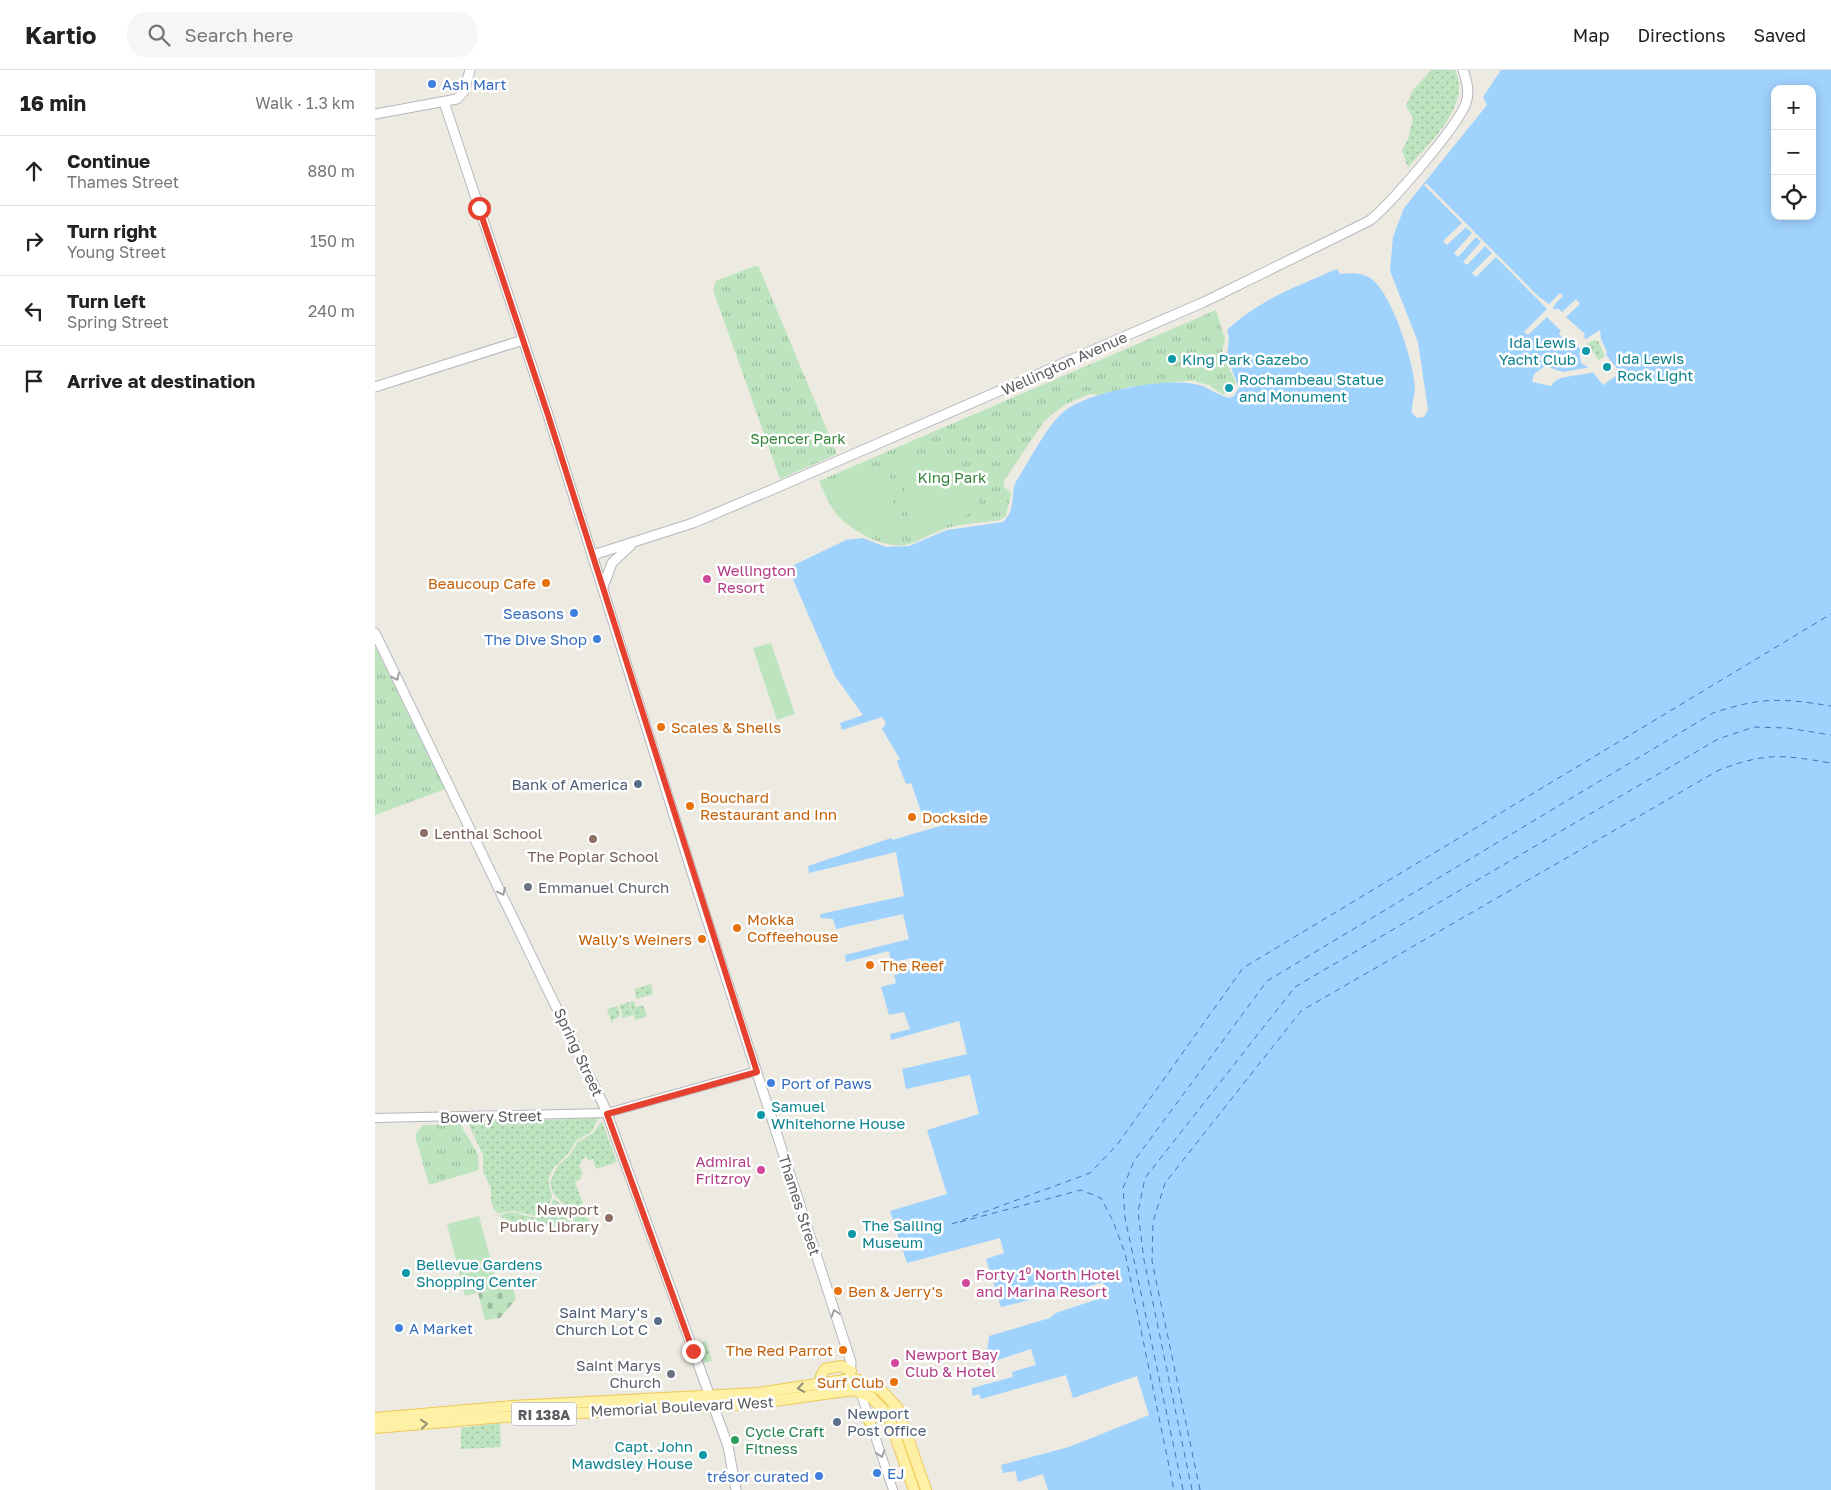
<!DOCTYPE html>
<html lang="en">
<head>
<meta charset="utf-8">
<style>
  :root { --surface:#fff; --page:#f6f6f6; --text:#222; --muted:#767676; --line:#e0e0e0 }
  body { margin:0; font-family:"Golos Text",sans-serif; background:var(--page); color:var(--text) }
  .controls { position:absolute; right:15px; top:15px; display:grid; overflow:hidden; border-radius:10px; box-shadow:0 2px 12px #0003 }
  .controls button { width:45px; height:45px; display:grid; place-items:center; padding:0; border:0; border-bottom:1px solid var(--line); background:var(--surface); color:var(--text); font:25px sans-serif }
  .stop { position:absolute; width:15px; height:15px; margin:-11px; border:4px solid #e6412e; border-radius:50%; background:#fff }
  .stop.end { background:#e6412e; border-color:#fff; box-shadow:0 1px 5px #0008 }
  .list { margin:0; padding:0; list-style:none }
  h2 { display:flex; justify-content:space-between; align-items:center; height:65px; margin:0; padding:0 20px; font-size:21px }
  h2 small { font-size:16px; font-weight:400; color:var(--muted) }
  .list li { display:grid; grid-template-columns:32px 1fr auto; gap:15px; align-items:center; box-sizing:border-box; height:70px; padding:0 20px; border-top:1px solid var(--line) }
  .list b { display:block; font-size:19px; white-space:nowrap }
  .list p { margin:0; font-size:16px; white-space:nowrap; color:var(--muted) }
  .list em { font-size:16px; font-style:normal; color:var(--muted) }
  .icon { flex:none; width:28px; height:28px; fill:none; stroke:currentColor; stroke-width:2; stroke-linecap:round; stroke-linejoin:round }
  .map { position:relative; flex:none; width:1456px; height:1420px; overflow:hidden }
  header { display:flex; align-items:center; gap:30px; box-sizing:border-box; height:70px; padding:0 25px; background:var(--surface); border-bottom:1px solid var(--line) }
  header strong { font-size:24px }
  nav { display:flex; gap:28px; margin-inline-start:auto; font-size:18px }
  .search { width:350px; height:45px; background:var(--page); display:flex; align-items:center; gap:12px; box-sizing:border-box; padding:0 18px; border-radius:20px; color:var(--muted); font-size:19px }
  main { display:flex }
  aside { flex:1; background:var(--surface) }
  .map>svg:first-child { display:block }
  .grass { fill:url(#grass-dots) }
  .cemetery { fill:url(#cemetery-stones) }
  .park { fill:url(#park-tufts) }
  .pitch { fill:#bee4bf }
  .water { fill:#a0d2fe; fill-rule:evenodd }
  .pier { fill:#edeae1 }
  .lines { fill:none; stroke-linecap:round; stroke-linejoin:round }
  .ferry { stroke:#4078b7; stroke-width:1; stroke-dasharray:6 5; stroke-linecap:butt }
  .tertiary-casing { stroke:#b4b7bc; stroke-width:10 }
  .secondary-casing { stroke:#b5b8be; stroke-width:11 }
  .primary-casing { stroke:#efc858; stroke-width:12 }
  .tertiary { stroke:#fff; stroke-width:8 }
  .secondary { stroke:#fff; stroke-width:9 }
  .primary { stroke:#fef1a5; stroke-width:10 }
  .oneway { stroke:#9c9ea1 }
  .oneway2 { stroke:#939179 }
  .route { stroke:#e6412e; stroke-width:6 }
  .shop-dot { fill:#3f7fe0; stroke:#fff; stroke-width:2 }
  .culture-dot { fill:#0f9aa8; stroke:#fff; stroke-width:2 }
  .hotel-dot { fill:#d1479c; stroke:#fff; stroke-width:2 }
  .food-dot { fill:#e8710a; stroke:#fff; stroke-width:2 }
  .service-dot { fill:#5c6f8a; stroke:#fff; stroke-width:2 }
  .education-dot { fill:#8d6e63; stroke:#fff; stroke-width:2 }
  .worship-dot { fill:#6b7280; stroke:#fff; stroke-width:2 }
  .leisure-dot { fill:#2e9e5b; stroke:#fff; stroke-width:2 }
  .labels { text-anchor:middle; dominant-baseline:central; stroke-width:5; stroke-linejoin:round; paint-order:stroke }
  .shield { fill:#fff; stroke:#8c8e91; stroke-width:1 }
  .shield-label { font-size:14px; font-weight:bold; fill:#5a5d62 }
  .shop-label { font-size:15px; fill:#366cbe; stroke:#fff; text-anchor:start }
  .culture-label { font-size:15px; fill:#0d838f; stroke:#fff; text-anchor:start }
  .street-label { font-size:15px; fill:#5a5d62; stroke:#fff }
  .park-label { font-size:15px; fill:#36853c; stroke:#fff }
  .hotel-label { font-size:15px; fill:#b23c85; stroke:#fff; text-anchor:start }
  .food-label { font-size:15px; fill:#c56008; stroke:#fff; text-anchor:start }
  .service-label { font-size:15px; fill:#4e5e75; stroke:#fff; text-anchor:end }
  .education-label { font-size:15px; fill:#785e54; stroke:#fff; text-anchor:start }
  .worship-label { font-size:15px; fill:#5b616d; stroke:#fff; text-anchor:start }
  .leisure-label { font-size:15px; fill:#27864d; stroke:#fff; text-anchor:start }
</style>
</head>
<body>
<header>
<strong>Kartio</strong>
<div class="search"><svg class="icon" aria-label="search" viewBox="0 0 24 24"><circle cx="10" cy="10" r="6"/><path d="M15 15l6 6"/></svg>Search here</div>
<nav><a>Map</a><a>Directions</a><a>Saved</a></nav>
</header>
<main>
<aside>
<h2>16 min<small>Walk · 1.3 km</small></h2>
<ul class="list">
<li><svg class="icon" aria-label="ahead" viewBox="0 0 24 24"><path d="M12 20V5M6 11l6-6 6 6"/></svg><div><b>Continue</b><p>Thames Street</p></div><em>880 m</em></li>
<li><svg class="icon" aria-label="right" viewBox="0 0 24 24"><path d="M7 20v-9h11M14 6l5 5-5 5"/></svg><div><b>Turn right</b><p>Young Street</p></div><em>150 m</em></li>
<li><svg class="icon" aria-label="left" viewBox="0 0 24 24"><path d="M17 20v-9H6M10 6l-5 5 5 5"/></svg><div><b>Turn left</b><p>Spring Street</p></div><em>240 m</em></li>
<li><svg class="icon" aria-label="arrive" viewBox="0 0 24 24"><path d="M6 21V4h12l-3 4 3 4H6"/></svg><div><b>Arrive at destination</b></div></li>
</ul>
</aside>
<div class="map">
<svg width="1456" height="1420" viewBox="0 0 1456 1420">
  <defs>
    <pattern id="grass-dots" width="8" height="8" patternUnits="userSpaceOnUse" patternTransform="scale(1.25)"><rect width="8" height="8" fill="#bee4bf"/><path d="M2 2h.1M6 6h.1" fill="none" stroke="#9dbc9f" stroke-width="1.8" stroke-linecap="round"/></pattern>
    <pattern id="cemetery-stones" width="16" height="16" patternUnits="userSpaceOnUse" patternTransform="scale(1.25)"><rect width="16" height="16" fill="#bee4bf"/><path d="M2 7V4a2 2 0 0 1 4 0v3zM10 15v-3a2 2 0 0 1 4 0v3z" fill="#9dbc9f"/></pattern>
    <pattern id="park-tufts" width="24" height="20" patternUnits="userSpaceOnUse" patternTransform="scale(1.25)"><rect width="24" height="20" fill="#bee4bf"/><path d="M3 7l-1-3M5 7V3M7 7l1-3M15 17l-1-3M17 17v-4M19 17l1-3" fill="none" stroke="#9dbc9f"/></pattern>
  </defs>
  <rect width="100%" height="100%" fill="#edeae1"/>
  <path class="grass" d="M 1056,0 L 1080,0 C 1097,37 1054,72 1033,98 L 1027,80 L 1033,70 L 1038,48 L 1031,36 L 1038,20 Z
    M 1219,270 L 1223,271 L 1230,285 L 1224,290 L 1212,274 Z
    M 276,914 L 278,924 L 261,929 L 260,919 Z
    M 259,931 L 261,937 L 268,935 L 272,946 L 260,950 L 255,932 Z
    M 254,932 L 258,945 L 248,948 L 244,935 Z
    M 243,936 L 245,946 L 238,950 L 237,954 L 232,939 Z
    M 224,1048 L 216,1062 L 202,1070 L 192,1085 L 178,1098 L 173,1111 L 177,1126 L 173,1140 L 161,1146 L 138,1141 L 124,1143 L 119,1140 L 116,1130 L 116,1118 L 108,1102 L 108,1085 L 94,1055 L 98,1052 Z
    M 227,1051 L 242,1092 L 221,1099 L 218,1089 L 213,1091 L 211,1087 L 206,1090 L 207,1093 L 204,1095 L 208,1104 L 205,1105 L 206,1109 L 200,1112 L 218,1160 L 207,1158 L 198,1151 L 191,1137 L 178,1123 L 175,1112 L 183,1095 L 194,1086 L 203,1072 L 218,1063 Z
    M 180,1129 L 190,1139 L 191,1144 L 177,1138 L 177,1131 Z
    M 118,1142 L 125,1145 L 137,1142 L 160,1148 L 175,1142 L 180,1142 L 191,1147 L 206,1160 L 136,1152 Z
    M 331,1271 L 337,1291 L 329,1293 L 322,1274 Z
    M 125,1353 L 126,1377 L 86,1379 L 86,1358 Z"/>
  <path class="cemetery" d="M 137,1214 L 141,1229 L 125,1248 L 110,1250 L 103,1223 Z"/>
  <path class="park" d="M 380,196 L 384,197 L 462,384 L 405,409 L 338,220 L 341,211 Z
    M 841,240 L 850,269 L 846,286 L 849,287 L 861,313 L 848,325 L 834,315 L 821,312 L 821,310 L 754,317 L 723,325 L 715,324 L 693,333 L 677,344 L 667,354 L 629,411 L 629,417 L 636,423 L 631,446 L 625,450 C 608,453 589,453 572,458 C 557,462 545,472 530,475 C 507,478 477,461 462,445 C 454,435 449,422 444,411 Z
    M 0,576 L 70,719 L 0,745 Z
    M 85,1054 L 103,1084 L 104,1100 L 54,1115 L 40,1065 L 48,1055 Z"/>
  <path class="pitch" d="M 546,389 C 556,389 568,387 576,393 C 591,402 601,423 606,439 L 548,462 L 535,454 L 527,393 Z
    M 505,397 L 515,404 L 521,467 C 483,462 462,454 448,416 Z
    M 396,573 L 420,644 L 402,650 L 378,578 Z
    M 104,1146 L 123,1217 L 90,1226 L 72,1154 Z"/>
  <path class="water" d="M 1126,0 L 1456,0 L 1456,1420 L 673,1420 L 668,1404 L 643,1412 L 640,1401 L 628,1403 L 626,1395 L 694,1377 L 774,1345 L 762,1306 L 698,1328 L 691,1305 L 606,1329 L 604,1324 L 597,1326 L 597,1318 L 638,1307 L 637,1302 L 661,1295 L 656,1279 L 611,1294 L 614,1266 L 675,1248 L 681,1243 L 732,1226 L 728,1212 L 677,1227 L 674,1225 L 626,1237 L 611,1189 L 629,1183 L 625,1168 L 532,1193 L 515,1141 L 572,1124 L 552,1060 L 604,1044 L 595,1005 L 531,1019 L 527,999 L 592,984 L 584,951 L 516,970 L 515,964 L 535,959 L 529,942 L 514,945 L 506,917 L 521,913 L 519,905 L 539,899 L 538,888 L 516,892 L 514,881 L 471,892 L 470,885 L 534,869 L 528,844 L 461,859 L 458,849 L 445,848 L 446,844 L 529,826 L 521,782 L 434,803 L 433,796 L 516,768 L 517,770 L 579,752 L 576,743 L 549,750 L 536,713 L 531,714 L 522,691 L 525,689 L 507,659 L 511,653 L 507,647 L 467,660 L 465,653 L 488,645 L 460,606 L 413,498 L 471,470 L 488,468 L 511,477 L 534,476 L 572,460 L 628,452 C 643,437 634,422 642,410 C 655,390 670,359 687,343 C 711,322 787,308 819,314 C 833,316 841,325 854,328 L 859,326 L 864,318 L 852,287 L 854,267 L 852,260 C 887,228 919,218 962,199 L 965,204 C 976,203 985,202 995,208 C 1016,220 1039,293 1040,317 C 1040,326 1036,335 1037,343 L 1042,348 L 1049,347 L 1053,340 L 1043,272 L 1015,201 L 1018,167 L 1029,138 L 1112,35 L 1108,27 ZM 1400,19 L 1437,19 L 1437,146 L 1400,146 ZM 1195,253 L 1211,269 L 1225,260 L 1226,269 L 1232,282 L 1231,285 L 1245,302 L 1228,315 L 1218,302 C 1205,307 1184,303 1176,316 L 1157,312 L 1159,304 L 1170,296 L 1188,302 L 1214,298 L 1206,293 L 1204,283 L 1208,282 L 1188,260 Z"/>
  <path class="pier" d="M 1051,113 L 1163,226 L 1174,234 L 1185,223 L 1188,226 L 1181,233 L 1178,238 L 1180,240 L 1182,238 L 1187,242 L 1201,229 L 1205,234 L 1191,247 L 1210,264 L 1209,267 L 1207,269 L 1195,257 L 1192,260 L 1204,272 L 1202,274 L 1199,271 L 1195,275 L 1184,264 L 1186,261 L 1172,247 L 1153,265 L 1149,262 L 1172,239 L 1121,187 L 1101,207 L 1097,203 L 1117,183 L 1110,176 L 1092,195 L 1088,192 L 1106,172 L 1101,167 L 1083,187 L 1079,183 L 1097,163 L 1091,157 L 1072,175 L 1068,171 L 1087,153 L 1049,115 Z
    M 1231,285 L 1245,303 L 1228,315 L 1218,302 L 1185,308 L 1187,305 L 1210,303 L 1211,302 L 1187,304 L 1188,302 L 1216,297 L 1229,312 L 1242,302 L 1229,286 Z"/>
  <g class="lines">
    <path class="ferry" d="M 585,1152 L 706,1120 L 726,1128 L 738,1151 L 750,1183 L 799,1420
      M 577,1154 L 715,1103 L 742,1075 L 868,898 L 1456,544
      M 808,1420 L 750,1148 L 748,1118 L 759,1091 L 892,911 L 1338,643 C 1386,627 1406,628 1456,636
      M 817,1420 L 769,1190 L 763,1142 L 770,1108 L 920,917 L 1343,669 L 1379,657 L 1412,658 L 1456,665
      M 825,1420 L 777,1191 L 778,1152 L 790,1113 L 926,941 L 1344,700 C 1392,682 1407,685 1456,693"/>
    <g class="tertiary-casing">
      <path id="tertiary" d="M 0,1048 L 232,1043 L 382,1001
        M 485,1321 L 518,1420"/>
    </g>
    <g class="secondary-casing">
      <path id="secondary" d="M 69,32 L 173,345 L 326,831 L 476,1292 L 475,1307
        M 0,44 L 82,29 L 89,21 L 95,0
        M 0,317 L 148,270
        M 218,485 L 318,453 L 396,420 L 829,232 L 994,151 C 1014,136 1083,56 1091,33 C 1095,22 1092,11 1088,0
        M 228,517 L 237,493 L 256,475
        M 0,563 L 230,1038 L 353,1376 L 361,1420"/>
    </g>
    <g class="primary-casing">
      <path id="primary" d="M 448,1319 L 446,1306 L 450,1299 L 466,1296 L 476,1301
        M 0,1348 L 137,1336 L 383,1323 L 469,1310 L 483,1310 L 506,1320 L 522,1337 L 551,1420
        M 494,1351 L 502,1344 L 516,1342
        M 0,1358 L 128,1347 L 377,1334 L 478,1320 L 496,1327 L 513,1345 L 539,1420"/>
    </g>
    <use href="#tertiary" class="tertiary"/>
    <use href="#secondary" class="secondary"/>
    <use href="#primary" class="primary"/>
  </g>
  <defs><path id="oneway-chevron" d="M-2-3.5L2.5 0L-2 3.5" fill="none" stroke-width="1.6" stroke-linecap="round" stroke-linejoin="round" transform="scale(1.25)"/></defs>
  <g class="oneway">
    <use href="#oneway-chevron" transform="translate(21 607) rotate(65)"/>
    <use href="#oneway-chevron" transform="translate(127 822) rotate(64)"/>
    <use href="#oneway-chevron" transform="translate(460 1243) rotate(-108)"/>
    <use href="#oneway-chevron" transform="translate(506 1384) rotate(71)"/>
  </g>
  <g class="oneway2">
    <use href="#oneway-chevron" transform="translate(426 1318) rotate(170)"/>
    <use href="#oneway-chevron" transform="translate(49 1354) rotate(-5)"/>
  </g>
  <g class="lines">
    <path class="route" d="M 104,138 L 173,345 L 382,1002 L 232,1044 L 318,1281"/>
  </g>
  <g class="shop-dot">
    <circle cx="57" cy="14" r="5"/>
    <circle cx="199" cy="543" r="5"/>
    <circle cx="222" cy="569" r="5"/>
    <circle cx="396" cy="1013" r="5"/>
    <circle cx="24" cy="1258" r="5"/>
    <circle cx="502" cy="1403" r="5"/>
    <circle cx="444" cy="1406" r="5"/>
  </g>
  <g class="culture-dot">
    <circle cx="1211" cy="281" r="5"/>
    <circle cx="797" cy="289" r="5"/>
    <circle cx="1232" cy="297" r="5"/>
    <circle cx="854" cy="318" r="5"/>
    <circle cx="386" cy="1045" r="5"/>
    <circle cx="477" cy="1164" r="5"/>
    <circle cx="31" cy="1203" r="5"/>
    <circle cx="328" cy="1385" r="5"/>
  </g>
  <g class="hotel-dot">
    <circle cx="332" cy="509" r="5"/>
    <circle cx="386" cy="1100" r="5"/>
    <circle cx="591" cy="1213" r="5"/>
    <circle cx="520" cy="1293" r="5"/>
  </g>
  <g class="food-dot">
    <circle cx="171" cy="513" r="5"/>
    <circle cx="286" cy="657" r="5"/>
    <circle cx="315" cy="736" r="5"/>
    <circle cx="537" cy="747" r="5"/>
    <circle cx="362" cy="858" r="5"/>
    <circle cx="327" cy="869" r="5"/>
    <circle cx="495" cy="895" r="5"/>
    <circle cx="463" cy="1221" r="5"/>
    <circle cx="468" cy="1280" r="5"/>
    <circle cx="519" cy="1312" r="5"/>
  </g>
  <g class="service-dot">
    <circle cx="263" cy="714" r="5"/>
    <circle cx="283" cy="1251" r="5"/>
    <circle cx="462" cy="1352" r="5"/>
  </g>
  <g class="education-dot">
    <circle cx="49" cy="763" r="5"/>
    <circle cx="218" cy="769" r="5"/>
    <circle cx="234" cy="1148" r="5"/>
  </g>
  <g class="worship-dot">
    <circle cx="153" cy="817" r="5"/>
    <circle cx="296" cy="1304" r="5"/>
  </g>
  <circle class="leisure-dot" cx="360" cy="1370" r="5"/>
  <g class="labels">
    <rect class="shield" x="136.5" y="1332.5" width="65" height="23" rx="4"/>
    <g class="shield-label">
      <text x="169" y="1344">RI 138A</text>
    </g>
    <g class="shop-label">
      <text x="67" y="14">Ash Mart</text>
      <text x="189" y="543" text-anchor="end">Seasons</text>
      <text x="212" y="569" text-anchor="end">The Dive Shop</text>
      <text x="406" y="1013">Port of Paws</text>
      <text x="34" y="1258">A Market</text>
      <text x="512" y="1403">EJ</text>
      <text x="434" y="1406" text-anchor="end">trésor curated</text>
    </g>
    <g class="culture-label">
      <text x="1201" y="272" text-anchor="end">Ida Lewis<tspan x="1201" dy="17">Yacht Club</tspan></text>
      <text x="1242" y="288">Ida Lewis<tspan x="1242" dy="17">Rock Light</tspan></text>
      <text x="807" y="289">King Park Gazebo</text>
      <text x="864" y="309">Rochambeau Statue<tspan x="864" dy="17">and Monument</tspan></text>
      <text x="396" y="1036">Samuel<tspan x="396" dy="17">Whitehorne House</tspan></text>
      <text x="487" y="1155">The Sailing<tspan x="487" dy="17">Museum</tspan></text>
      <text x="41" y="1194">Bellevue Gardens<tspan x="41" dy="17">Shopping Center</tspan></text>
      <text x="318" y="1376" text-anchor="end">Capt. John<tspan x="318" dy="17">Mawdsley House</tspan></text>
    </g>
    <g class="street-label">
      <text transform="translate(689 293) rotate(-24)">Wellington Avenue</text>
      <text transform="translate(204 982) rotate(65)">Spring Street</text>
      <text transform="translate(116 1046) rotate(-1)">Bowery Street</text>
      <text transform="translate(425 1135) rotate(72)">Thames Street</text>
      <text transform="translate(307 1336) rotate(-3)">Memorial Boulevard West</text>
    </g>
    <g class="park-label">
      <text x="423" y="368">Spencer Park</text>
      <text x="577" y="407">King Park</text>
    </g>
    <g class="hotel-label">
      <text x="342" y="500">Wellington<tspan x="342" dy="17">Resort</tspan></text>
      <text x="376" y="1091" text-anchor="end">Admiral<tspan x="376" dy="17">Fritzroy</tspan></text>
      <text x="601" y="1204">Forty 1⁰ North Hotel<tspan x="601" dy="17">and Marina Resort</tspan></text>
      <text x="530" y="1284">Newport Bay<tspan x="530" dy="17">Club &amp; Hotel</tspan></text>
    </g>
    <g class="food-label">
      <text x="161" y="513" text-anchor="end">Beaucoup Cafe</text>
      <text x="296" y="657">Scales &amp; Shells</text>
      <text x="325" y="727">Bouchard<tspan x="325" dy="17">Restaurant and Inn</tspan></text>
      <text x="547" y="747">Dockside</text>
      <text x="372" y="849">Mokka<tspan x="372" dy="17">Coffeehouse</tspan></text>
      <text x="317" y="869" text-anchor="end">Wally's Weiners</text>
      <text x="505" y="895">The Reef</text>
      <text x="473" y="1221">Ben &amp; Jerry's</text>
      <text x="458" y="1280" text-anchor="end">The Red Parrot</text>
      <text x="509" y="1312" text-anchor="end">Surf Club</text>
    </g>
    <g class="service-label">
      <text x="253" y="714">Bank of America</text>
      <text x="273" y="1242">Saint Mary's<tspan x="273" dy="17">Church Lot C</tspan></text>
      <text x="472" y="1343" text-anchor="start">Newport<tspan x="472" dy="17">Post Office</tspan></text>
    </g>
    <g class="education-label">
      <text x="59" y="763">Lenthal School</text>
      <text x="218" y="786" text-anchor="middle">The Poplar School</text>
      <text x="224" y="1139" text-anchor="end">Newport<tspan x="224" dy="17">Public Library</tspan></text>
    </g>
    <g class="worship-label">
      <text x="163" y="817">Emmanuel Church</text>
      <text x="286" y="1295" text-anchor="end">Saint Marys<tspan x="286" dy="17">Church</tspan></text>
    </g>
    <g class="leisure-label">
      <text x="370" y="1361">Cycle Craft<tspan x="370" dy="17">Fitness</tspan></text>
    </g>
  </g>
</svg>
<div class="controls">
<button>+</button>
<button>−</button>
<button><svg class="icon" aria-label="locate" viewBox="0 0 24 24"><circle cx="12" cy="12" r="6"/><path d="M12 2v4M12 18v4M2 12h4M18 12h4"/></svg></button>
</div>
<div class="stop" style="left:104px;top:138px"></div>
<div class="stop end" style="left:318px;top:1281px"></div>
</div>
</main>
</body>
</html>
